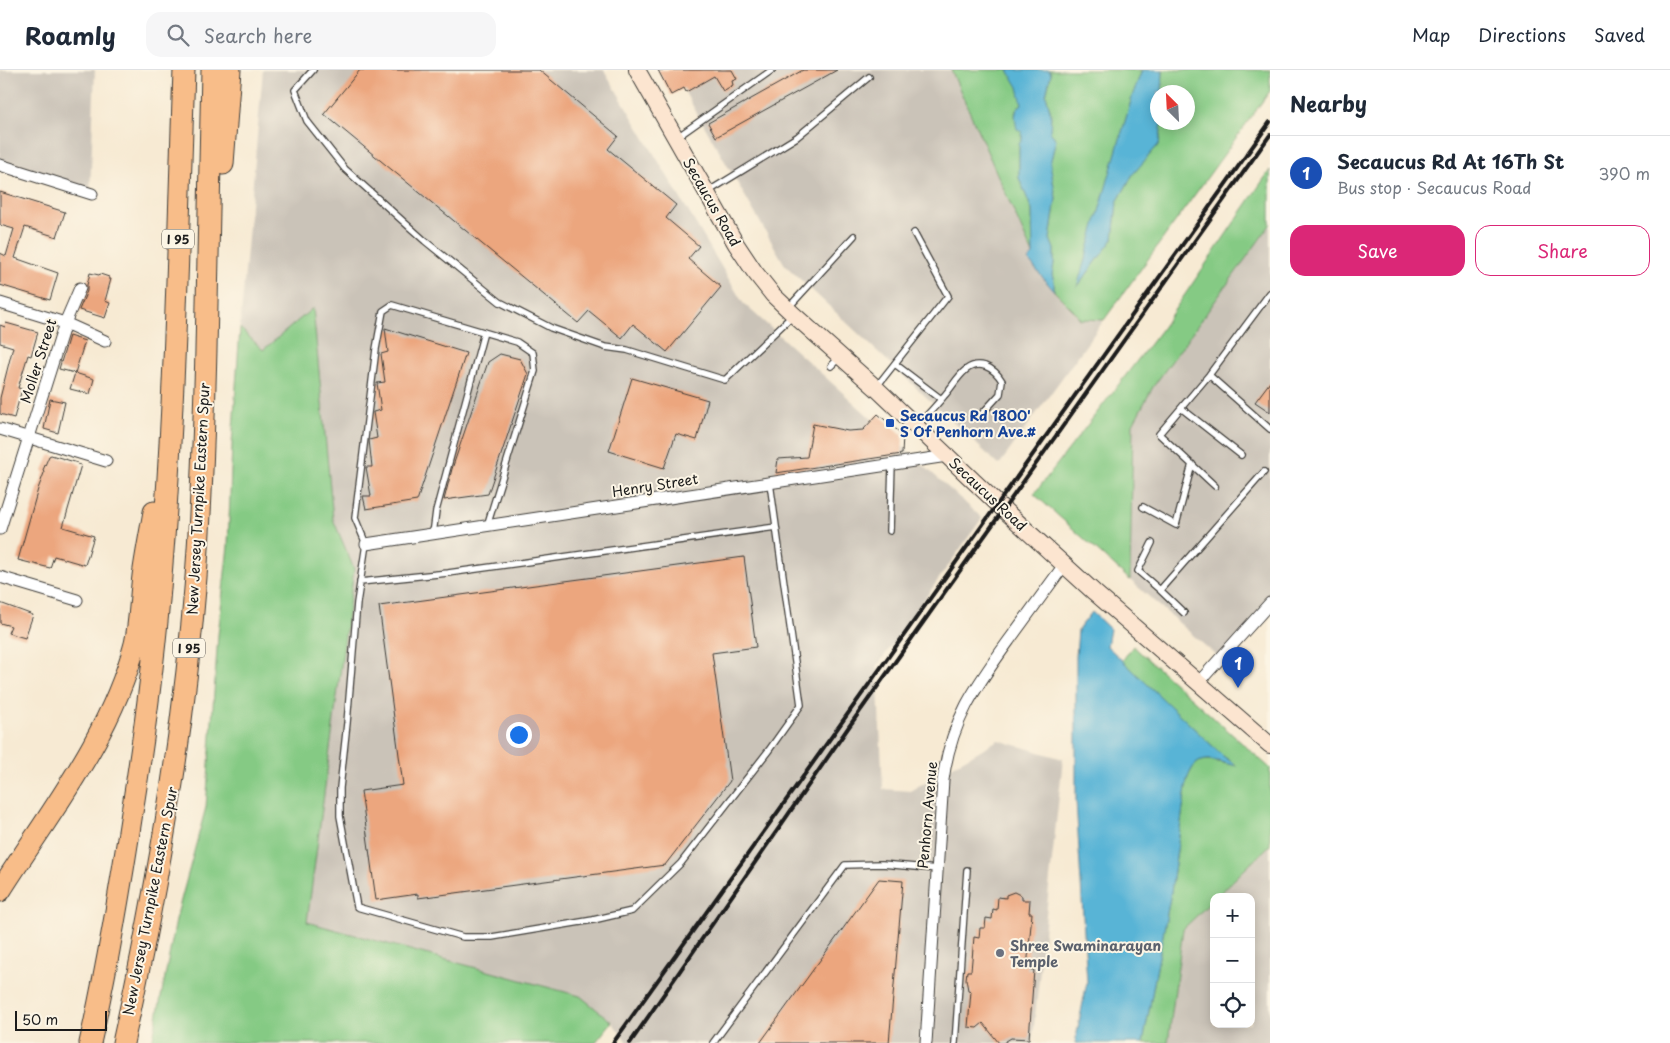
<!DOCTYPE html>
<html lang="en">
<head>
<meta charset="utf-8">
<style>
  :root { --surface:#fff; --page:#f6f6f7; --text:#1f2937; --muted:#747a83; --line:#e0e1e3; --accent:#db2777 }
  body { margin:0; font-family:"Playpen Sans",sans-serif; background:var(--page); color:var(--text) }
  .controls { position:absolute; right:15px; bottom:15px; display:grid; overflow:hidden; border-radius:10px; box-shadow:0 2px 12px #0003 }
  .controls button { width:45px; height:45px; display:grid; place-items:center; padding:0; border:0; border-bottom:1px solid var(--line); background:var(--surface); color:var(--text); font:25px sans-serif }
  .compass { position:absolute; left:1150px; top:15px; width:45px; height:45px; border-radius:50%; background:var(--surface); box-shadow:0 2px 12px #0003; rotate:336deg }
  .scale { position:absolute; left:15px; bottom:12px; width:92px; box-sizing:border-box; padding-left:5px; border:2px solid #1c1c1c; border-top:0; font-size:14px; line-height:18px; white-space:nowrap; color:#1c1c1c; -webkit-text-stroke:4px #fcf5e5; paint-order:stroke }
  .you { position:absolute; left:518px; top:664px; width:18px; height:18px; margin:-12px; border:4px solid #fff; border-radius:50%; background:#1a73e8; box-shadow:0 0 0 8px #1a73e833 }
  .badge { display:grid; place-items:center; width:32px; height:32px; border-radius:50%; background:var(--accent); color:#fff; font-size:16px; font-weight:700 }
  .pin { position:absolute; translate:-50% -41px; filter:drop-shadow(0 1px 2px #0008) }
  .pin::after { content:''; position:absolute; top:26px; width:18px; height:15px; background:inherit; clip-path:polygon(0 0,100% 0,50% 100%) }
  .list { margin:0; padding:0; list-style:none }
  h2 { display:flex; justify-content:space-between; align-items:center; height:65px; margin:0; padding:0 20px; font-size:21px }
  h2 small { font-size:16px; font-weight:400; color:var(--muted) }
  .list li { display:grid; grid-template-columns:32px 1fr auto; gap:15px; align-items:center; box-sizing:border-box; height:75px; padding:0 20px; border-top:1px solid var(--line) }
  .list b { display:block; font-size:19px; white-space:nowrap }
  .list p { margin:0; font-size:16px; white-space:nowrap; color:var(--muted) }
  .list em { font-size:16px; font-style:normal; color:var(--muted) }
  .actions { display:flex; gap:10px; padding:15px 20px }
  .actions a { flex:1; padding:11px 0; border:1px solid var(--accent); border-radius:15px; text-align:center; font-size:18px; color:var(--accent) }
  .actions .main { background:var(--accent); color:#fff }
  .icon { flex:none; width:28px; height:28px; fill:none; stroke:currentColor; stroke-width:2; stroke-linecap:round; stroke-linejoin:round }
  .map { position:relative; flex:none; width:1270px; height:973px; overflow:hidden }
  header { display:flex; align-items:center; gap:30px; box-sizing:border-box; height:70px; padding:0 25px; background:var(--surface); border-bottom:1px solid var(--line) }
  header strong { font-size:24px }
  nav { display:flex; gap:28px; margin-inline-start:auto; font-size:18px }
  .search { width:350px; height:45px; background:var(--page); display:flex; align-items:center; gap:12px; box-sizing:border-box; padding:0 18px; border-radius:15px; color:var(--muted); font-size:19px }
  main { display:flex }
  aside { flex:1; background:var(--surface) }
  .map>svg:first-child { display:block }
  .industrial { fill:#cac3b8 }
  .green { fill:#85ca84; stroke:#507350 }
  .water { fill:#58b4d6; stroke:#3a6879 }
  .building { fill:#eca67e }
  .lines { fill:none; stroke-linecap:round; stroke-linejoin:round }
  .lane-casing { stroke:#3d3b37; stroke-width:8 }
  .street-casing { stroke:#3d3b37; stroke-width:13 }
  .secondary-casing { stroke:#3d3b37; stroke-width:18 }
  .highway-casing { stroke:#3d3b37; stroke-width:23 }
  .lane { stroke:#fff; stroke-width:5.5 }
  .street { stroke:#fff; stroke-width:11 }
  .secondary { stroke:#fce5d0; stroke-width:16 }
  .highway { stroke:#f8bd89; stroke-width:21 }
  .rail { stroke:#1c1c1c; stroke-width:4 }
  .transit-dot { fill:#1a4fb4; stroke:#fcf5e5; stroke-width:2 }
  .worship-dot { fill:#6b7280; stroke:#fcf5e5; stroke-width:2 }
  .labels { text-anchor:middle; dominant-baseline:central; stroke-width:4; stroke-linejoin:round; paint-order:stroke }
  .shield { fill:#fcf5e5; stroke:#5f5d58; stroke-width:1 }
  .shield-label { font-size:12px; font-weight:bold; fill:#1c1c1c }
  .street-label { font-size:14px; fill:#1c1c1c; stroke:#fcf5e5 }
  .transit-label { font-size:14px; font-weight:bold; fill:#164399; stroke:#fcf5e5; text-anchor:start }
  .worship-label { font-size:14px; font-weight:bold; fill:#5b616d; stroke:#fcf5e5; text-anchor:start }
</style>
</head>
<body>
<header>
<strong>Roamly</strong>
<div class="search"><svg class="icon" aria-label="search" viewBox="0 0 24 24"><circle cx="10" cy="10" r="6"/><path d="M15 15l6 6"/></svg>Search here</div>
<nav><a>Map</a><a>Directions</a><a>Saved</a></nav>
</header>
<main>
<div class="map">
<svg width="1270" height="973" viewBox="0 0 1270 973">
  <rect width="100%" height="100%" fill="#fcf5e5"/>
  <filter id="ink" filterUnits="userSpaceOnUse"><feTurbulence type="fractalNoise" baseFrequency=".02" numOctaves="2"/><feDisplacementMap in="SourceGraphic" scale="10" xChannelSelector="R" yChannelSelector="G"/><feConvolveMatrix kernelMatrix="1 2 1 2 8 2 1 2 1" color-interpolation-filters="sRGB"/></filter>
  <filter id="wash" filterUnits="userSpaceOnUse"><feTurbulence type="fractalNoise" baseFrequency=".0096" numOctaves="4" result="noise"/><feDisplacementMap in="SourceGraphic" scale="20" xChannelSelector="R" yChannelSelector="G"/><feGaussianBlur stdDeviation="1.12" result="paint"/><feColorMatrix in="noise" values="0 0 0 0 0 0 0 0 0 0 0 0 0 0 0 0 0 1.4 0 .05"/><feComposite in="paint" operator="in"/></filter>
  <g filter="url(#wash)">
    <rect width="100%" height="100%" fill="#f7ead3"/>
    <path class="industrial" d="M 0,0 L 95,0 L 90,123 L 0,92 Z
      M 263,0 L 604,0 L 743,233 L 982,448 L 877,596 L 883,719 L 910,721 L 998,670 L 1063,689 L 1032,973 L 628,973 L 612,952 L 580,926 L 307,852 L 354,499 L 333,449 L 313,239 L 263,281 L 240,258 Z
      M 672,0 L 951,0 L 1036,193 L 1080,249 L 1104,250 L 999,395 L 785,195 Z
      M 1270,155 L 1270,541 L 1226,594 L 1130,510 L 1133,354 L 1153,317 Z
      M 1270,775 L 1270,973 L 1168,973 L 1183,859 L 1214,829 L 1214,954 L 1251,954 L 1251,827 L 1216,827 Z"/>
    <path class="green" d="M 951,0 L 1008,0 L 1019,17 L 1022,34 C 1009,43 1018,51 1022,62 C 1022,62 1022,70 1022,71 L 1019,74 L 1019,108 L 1032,140 L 1033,185 Z
      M 1049,0 L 1142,0 L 1133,24 L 1078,216 L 1113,169 L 1117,132 L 1133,104 L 1159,74 L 1162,53 L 1188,52 L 1188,22 L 1162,22 L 1163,0 L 1270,0 L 1270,21 L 1104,250 L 1080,249 L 1073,240 L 1054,221 L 1054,211 L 1052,205 L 1054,193 L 1054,179 L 1050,169 L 1056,128 L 1050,94 L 1056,69 L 1050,62 L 1051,44 L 1046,25 L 1051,4 Z
      M 1270,100 L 1270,155 L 1153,317 L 1133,354 L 1130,510 L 1034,424 L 1160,261 Z
      M 313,238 L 333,449 L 354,499 L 307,852 L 580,926 L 612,952 L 595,973 L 152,973 L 177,845 L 206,737 L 218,565 L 228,476 L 232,374 L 240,258 L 263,280 Z
      M 1133,576 L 1270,698 L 1270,775 L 1216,827 L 1214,827 L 1214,829 L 1183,859 L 1168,973 L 1143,973 L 1171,822 L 1187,710 C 1198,678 1212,694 1236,695 L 1223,686 L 1122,591 Z"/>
    <path class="water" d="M 1008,0 L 1049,0 L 1051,4 L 1046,25 L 1051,44 L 1050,62 L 1056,69 L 1050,94 L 1056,128 L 1050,169 L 1054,179 L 1054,193 L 1052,205 L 1054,211 L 1054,221 L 1028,190 L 1033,185 L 1032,140 L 1019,108 L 1019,74 L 1022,70 L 1022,62 L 1017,59 C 1015,49 1013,41 1022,34 L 1018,17 Z
      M 1142,0 L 1163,0 L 1162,22 L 1158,22 L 1158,52 L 1162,53 L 1159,74 L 1133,104 L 1117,132 L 1113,169 L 1077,217 L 1133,24 Z
      M 1092,542 L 1110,559 L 1107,576 L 1223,686 L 1237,696 C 1213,691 1197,680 1187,710 L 1171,822 L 1143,973 L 1075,973 L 1087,912 L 1076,730 L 1076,587 L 1078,560 Z"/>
    <g id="blocks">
      <path class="building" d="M 360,0 L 539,0 L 618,66 L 608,79 L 676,135 L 666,148 L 699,176 L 688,189 L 721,217 L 667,282 L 633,254 L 622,268 L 589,241 L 578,253 L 324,44 Z
        M 658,0 L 732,0 L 737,9 L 732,11 L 733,15 L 723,21 L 714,6 L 686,22 L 684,18 L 671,25 Z
        M 803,0 L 837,0 L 716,67 L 708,53 Z
        M 0,122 L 65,142 L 57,167 L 25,157 L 15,188 L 58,203 L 50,230 L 0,215 L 0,183 L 6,186 L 14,159 L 0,155 Z
        M 90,203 L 99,205 L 100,204 L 109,207 L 109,209 L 111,209 L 105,231 L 110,233 L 105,248 L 79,240 L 87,221 L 87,215 Z
        M 6,253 L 38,262 L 31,286 L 28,285 L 18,318 L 22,319 L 14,348 L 0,344 L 0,328 L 13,277 L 0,273 L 0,255 L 5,257 Z
        M 385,258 L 466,283 L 417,431 L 366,439 L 363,426 L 371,426 L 366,397 L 372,397 L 369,370 L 377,368 L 373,342 L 381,340 L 377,313 L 385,312 L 381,284 L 388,282 Z
        M 69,266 L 85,271 L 75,303 L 59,299 Z
        M 500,284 L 520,289 L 528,304 L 488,424 L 444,430 L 452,399 L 488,292 Z
        M 75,303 L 94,309 L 90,324 L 70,319 Z
        M 632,308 L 708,330 L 697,370 L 676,364 L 664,398 L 609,381 Z
        M 1270,312 L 1270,342 L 1255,332 Z
        M 50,329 L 65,332 L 58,363 L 44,359 Z
        M 878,344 L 903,365 L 902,384 L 776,403 L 778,389 L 807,387 L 813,354 L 848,361 L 863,360 Z
        M 51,385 L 78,393 L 77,394 L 81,395 L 63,457 L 94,466 L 85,495 L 54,486 L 50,498 L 18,490 L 38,419 L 44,403 L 43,400 L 49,386 Z
        M 744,487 L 756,577 L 712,583 L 730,711 L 665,795 L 418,828 L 418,824 L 376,830 L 361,721 L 403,715 L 379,536 Z
        M 0,533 L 33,545 L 25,568 L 8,563 L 11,556 L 0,553 Z
        M 879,809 L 903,811 L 889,973 L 760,973 Z
        M 1014,822 L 1022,826 L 1022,830 L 1030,830 L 1029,843 L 1032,843 L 1027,899 L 1034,900 L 1029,969 L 1011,968 L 1003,973 L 999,973 L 983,953 L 977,958 L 968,957 L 971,921 L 968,920 L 966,909 L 967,901 L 971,901 L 974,867 L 979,868 L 980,858 L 985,858 L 986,848 L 992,849 L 993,839 L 997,840 L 998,827 L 1006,828 L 1006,825 Z"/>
    </g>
  </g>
  <g filter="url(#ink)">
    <use href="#blocks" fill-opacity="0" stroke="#3d3b37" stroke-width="1"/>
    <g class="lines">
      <g class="lane-casing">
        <path id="lane" d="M 313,0 L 295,20 L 307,51 L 345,99 L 425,171 L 500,232 L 551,258 L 605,277 L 627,280 L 725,310 L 792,246
          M 676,68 L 772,0
          M 709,121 L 797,67 L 869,7
          M 789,237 L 854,166
          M 895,294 L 941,329
          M 831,296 L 840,287
          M 1209,305 L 1270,359
          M 877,316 L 948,226 L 914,163
          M 1181,338 L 1241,385
          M 918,355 C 927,345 936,336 944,326 C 956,313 965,290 985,296 C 993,299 998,304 1002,311 L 1000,324 L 979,347
          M 1215,416 L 1159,364 L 1209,305 L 1270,223
          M 1143,437 L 1176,455 L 1192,394
          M 487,456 L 535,301 L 533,283 L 517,272 L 392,235 L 383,241 L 376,279 L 355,448 L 366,474 L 357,533 L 347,653 L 340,718 L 340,746 L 357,837 L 463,867 L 492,867 L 593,850 L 632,841 L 681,793 L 769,680 L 801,635 L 770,413
          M 890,461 L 892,394
          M 433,464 L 436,441 L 484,262
          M 1152,473 L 1138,501 L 1160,520
          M 360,512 L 448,503 L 776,457
          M 1184,543 L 1160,520 L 1264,402
          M 713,973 L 845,795 L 882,794 L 938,799
          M 955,973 L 967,800"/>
      </g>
      <g class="street-casing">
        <path id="street" d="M 0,95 L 92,124
          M 0,233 L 65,253 L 105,271
          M 0,359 L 106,391
          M 0,459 L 65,253 L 80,218
          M 366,474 L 947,386
          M 0,507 L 77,530
          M 1199,612 L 1270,533
          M 926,973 L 943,710 C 951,650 976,616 1010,569 C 1028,544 1046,520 1064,495"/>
      </g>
      <g class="secondary-casing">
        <path id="secondary" d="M 637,0 L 736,174 L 754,201 L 773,225 L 794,245 L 876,318 L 1002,438 L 1094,522 L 1270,675"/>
      </g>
      <g class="highway-casing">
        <path id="highway" d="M 223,94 L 230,0
          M 0,821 C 50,742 111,666 135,574 C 140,552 140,529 143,506 C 146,485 150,464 154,442
          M 90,973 C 108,895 121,815 133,736 C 145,660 155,583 161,506 C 175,338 178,169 184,0
          M 123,973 C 157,820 184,663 196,507 C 202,431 204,356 206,280 C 208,187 210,93 212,0"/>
      </g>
      <use href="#lane" class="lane"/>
      <use href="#street" class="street"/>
      <use href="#secondary" class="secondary"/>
      <use href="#highway" class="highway"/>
      <path class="rail" d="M 613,973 L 1270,52
        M 630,973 L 848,658 L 1270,65"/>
    </g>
  </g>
  <rect class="transit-dot" x="885" y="348" width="10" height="10" rx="2.5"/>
  <circle class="worship-dot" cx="1000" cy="883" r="5"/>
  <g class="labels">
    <g class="shield">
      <rect x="162" y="159.5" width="32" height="19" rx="4"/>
      <rect x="173" y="568.5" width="32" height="19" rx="4"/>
    </g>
    <g class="shield-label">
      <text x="178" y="169">I 95</text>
      <text x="189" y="578">I 95</text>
    </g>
    <g class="street-label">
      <text transform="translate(712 132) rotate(60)">Secaucus Road</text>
      <text transform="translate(38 291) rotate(-72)">Moller Street</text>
      <text transform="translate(655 415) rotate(-9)">Henry Street</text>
      <text transform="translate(988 424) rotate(43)">Secaucus Road</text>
      <text transform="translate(198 429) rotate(-87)">New Jersey Turnpike Eastern Spur</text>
      <text transform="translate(927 745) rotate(-85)">Penhorn Avenue</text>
      <text transform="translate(150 831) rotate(-79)">New Jersey Turnpike Eastern Spur</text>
    </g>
    <g class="transit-label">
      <text x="900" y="345">Secaucus Rd 1800'<tspan x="900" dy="16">S Of Penhorn Ave.#</tspan></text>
    </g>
    <g class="worship-label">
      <text x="1010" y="875">Shree Swaminarayan<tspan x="1010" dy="16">Temple</tspan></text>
    </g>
  </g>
</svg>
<div class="controls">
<button>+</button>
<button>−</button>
<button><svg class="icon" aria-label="locate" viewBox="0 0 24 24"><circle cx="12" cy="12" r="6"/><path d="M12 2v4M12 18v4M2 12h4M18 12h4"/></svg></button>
</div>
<svg class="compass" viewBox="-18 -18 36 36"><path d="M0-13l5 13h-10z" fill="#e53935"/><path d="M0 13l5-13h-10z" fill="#747a83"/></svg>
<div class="scale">50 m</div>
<div class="you"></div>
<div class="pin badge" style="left:1238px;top:618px;background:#1a4fb4">1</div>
</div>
<aside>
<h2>Nearby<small></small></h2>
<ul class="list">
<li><span class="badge" style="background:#1a4fb4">1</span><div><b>Secaucus Rd At 16Th St</b><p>Bus stop · Secaucus Road</p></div><em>390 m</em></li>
</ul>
<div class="actions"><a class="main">Save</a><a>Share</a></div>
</aside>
</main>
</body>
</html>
